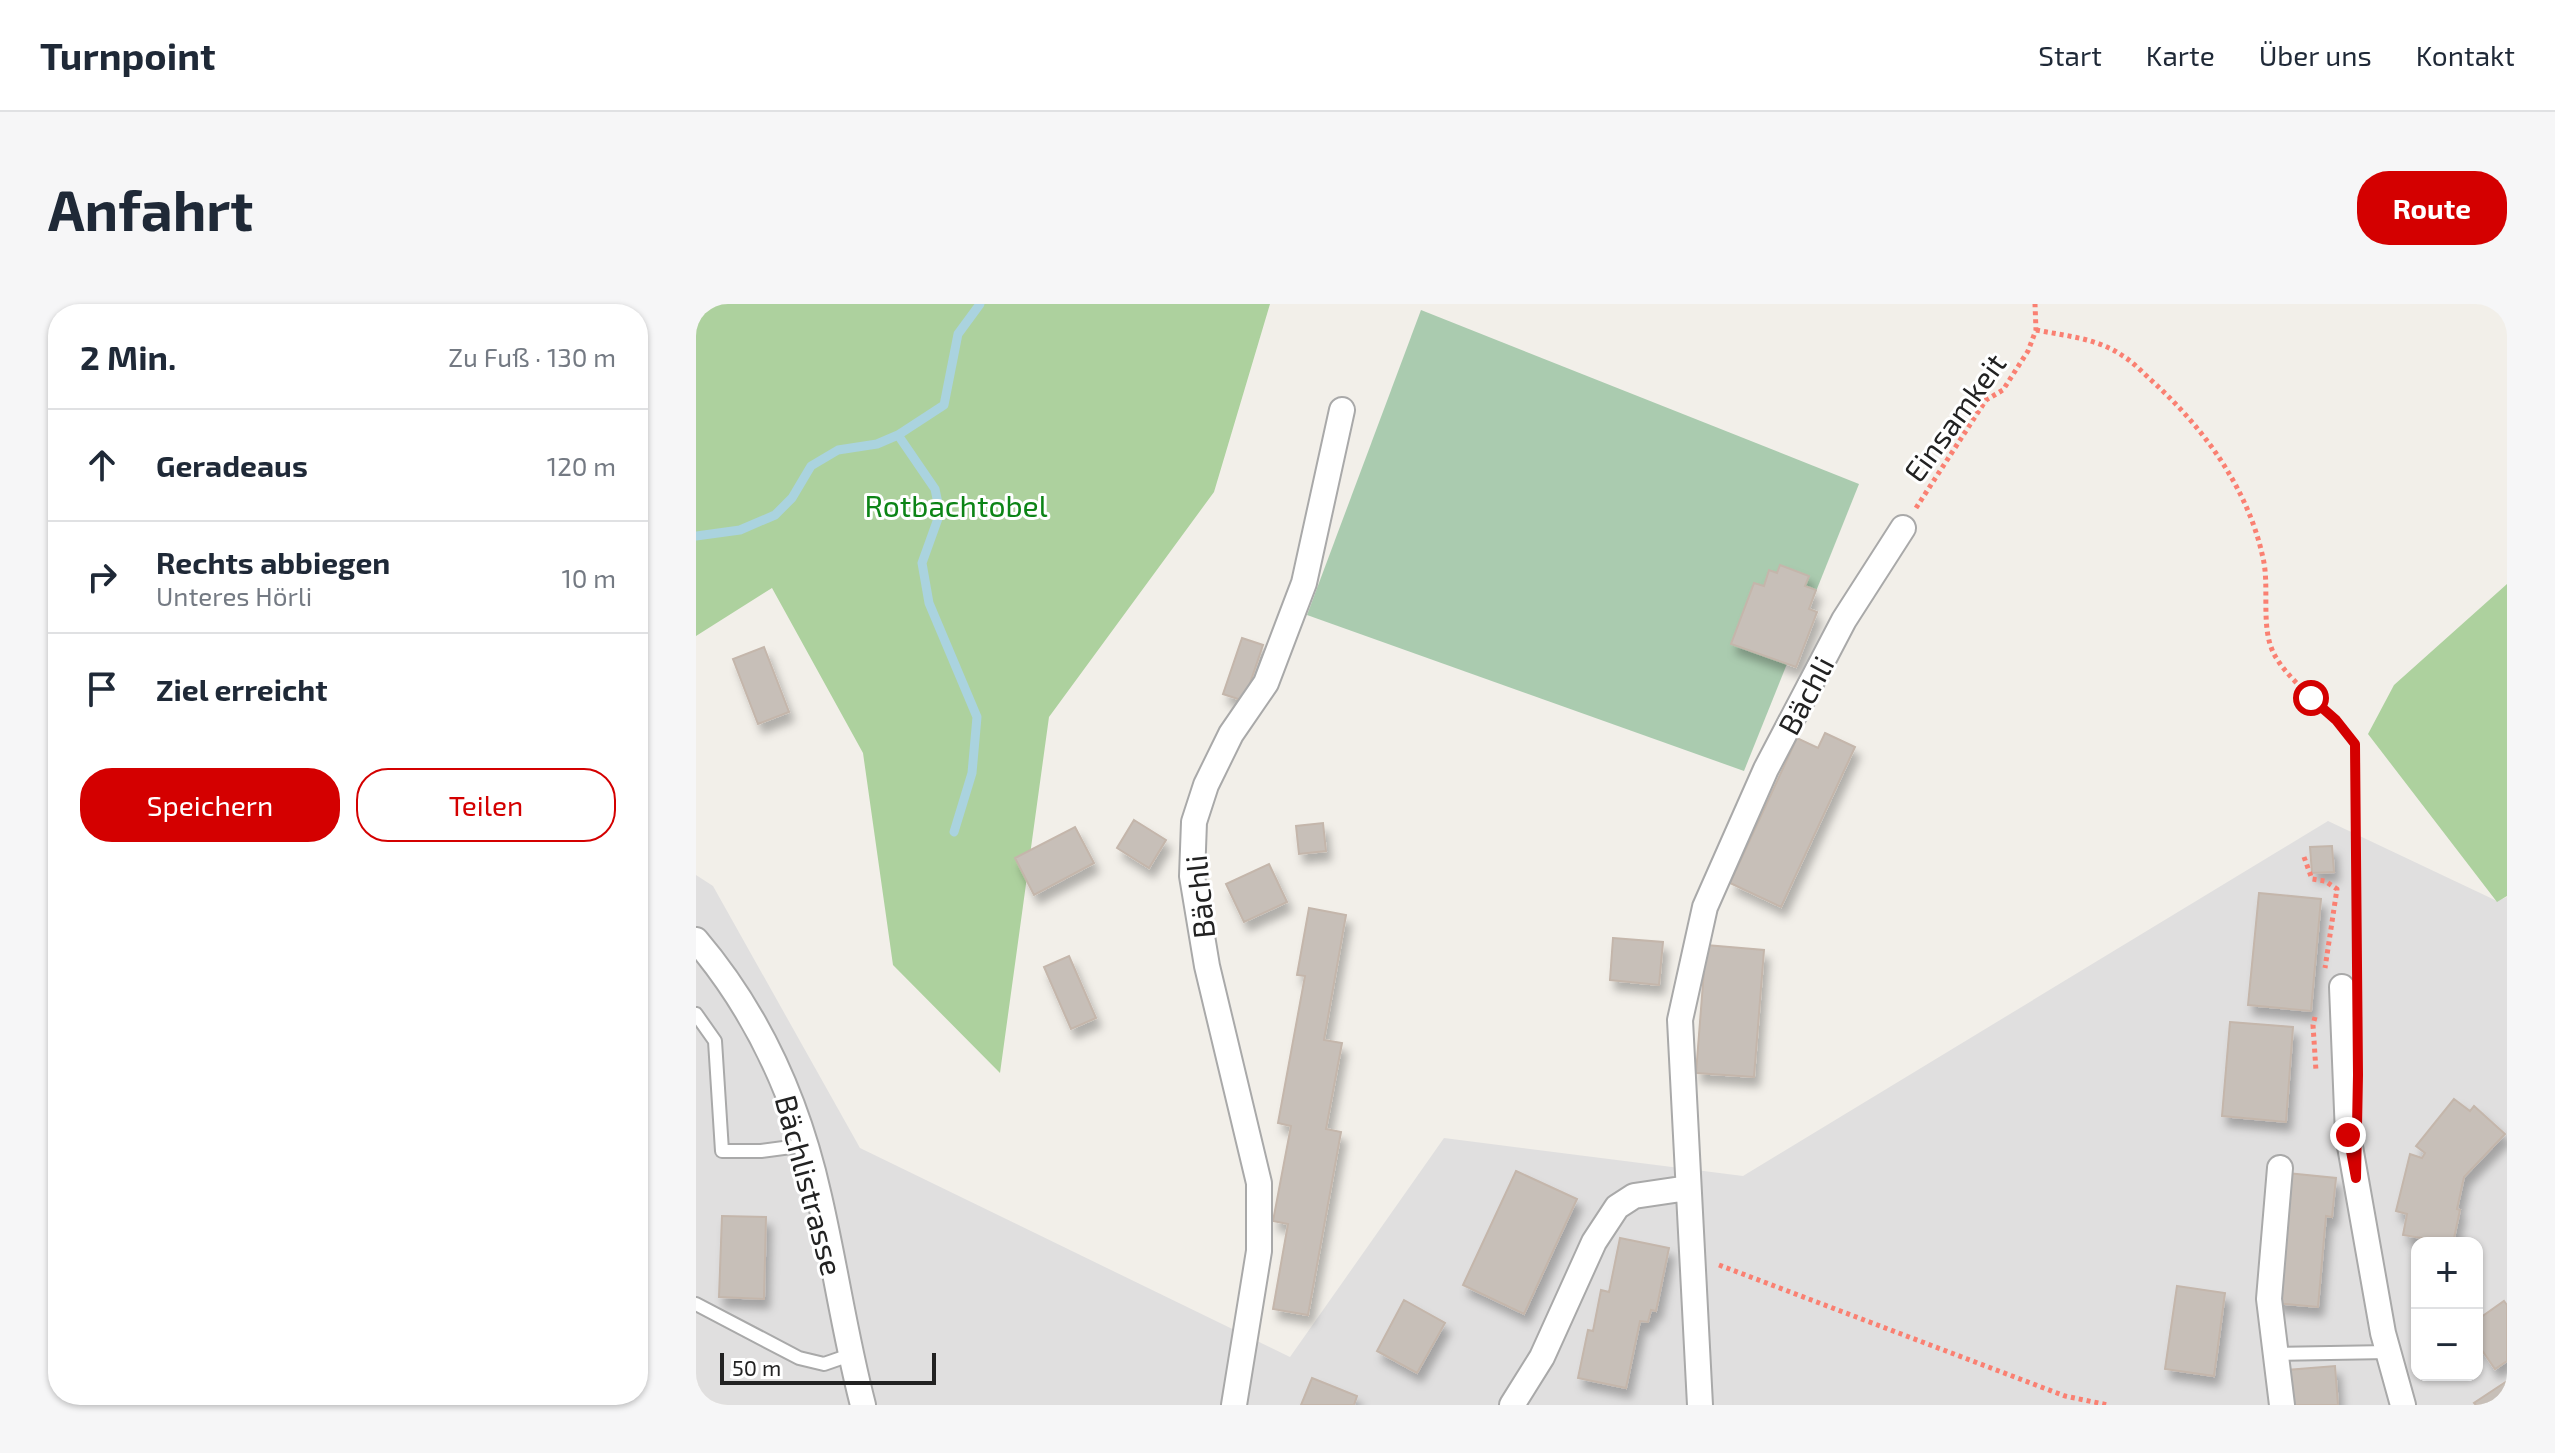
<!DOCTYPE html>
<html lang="de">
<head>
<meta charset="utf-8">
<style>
  :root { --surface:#fff; --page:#f6f6f7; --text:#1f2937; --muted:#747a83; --line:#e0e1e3; --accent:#d40000 }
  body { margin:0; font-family:"Exo 2",sans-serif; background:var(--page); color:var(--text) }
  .controls { position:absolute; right:24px; bottom:24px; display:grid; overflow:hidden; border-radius:16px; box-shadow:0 2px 6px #0004 }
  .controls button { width:72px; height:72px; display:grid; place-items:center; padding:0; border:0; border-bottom:2px solid var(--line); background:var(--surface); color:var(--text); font:40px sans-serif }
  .scale { position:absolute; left:24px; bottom:20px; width:216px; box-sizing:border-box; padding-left:8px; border:4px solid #222; border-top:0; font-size:22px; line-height:28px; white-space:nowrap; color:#222; -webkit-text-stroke:6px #fff; paint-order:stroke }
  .stop { position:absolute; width:24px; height:24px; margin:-18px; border:6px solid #d40000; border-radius:50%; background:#fff }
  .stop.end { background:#d40000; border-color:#fff; box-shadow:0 2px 8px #0008 }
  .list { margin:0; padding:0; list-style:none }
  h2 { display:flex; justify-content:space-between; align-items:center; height:104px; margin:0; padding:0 32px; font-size:34px }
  h2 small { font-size:26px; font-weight:400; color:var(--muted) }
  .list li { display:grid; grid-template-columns:52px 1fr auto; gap:24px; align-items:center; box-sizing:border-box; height:112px; padding:0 32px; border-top:2px solid var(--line) }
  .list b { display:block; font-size:30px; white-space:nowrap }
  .list p { margin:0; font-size:26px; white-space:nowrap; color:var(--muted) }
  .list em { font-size:26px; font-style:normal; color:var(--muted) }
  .actions { display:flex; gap:16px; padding:24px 32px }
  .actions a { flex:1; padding:18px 0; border:2px solid var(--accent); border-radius:32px; text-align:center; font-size:28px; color:var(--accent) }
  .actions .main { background:var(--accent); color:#fff }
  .icon { flex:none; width:44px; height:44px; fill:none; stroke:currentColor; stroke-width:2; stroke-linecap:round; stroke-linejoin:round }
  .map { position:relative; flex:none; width:1811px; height:1101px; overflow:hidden; border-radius:32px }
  header { display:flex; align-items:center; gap:48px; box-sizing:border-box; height:112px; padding:0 40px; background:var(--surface); border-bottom:2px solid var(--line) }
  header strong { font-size:38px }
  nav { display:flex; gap:44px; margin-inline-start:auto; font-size:28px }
  .intro { display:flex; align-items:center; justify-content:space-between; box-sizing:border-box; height:192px; padding:0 48px }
  h1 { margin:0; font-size:56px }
  .button { padding:20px 36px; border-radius:32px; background:var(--accent); color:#fff; font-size:28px; font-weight:700 }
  main { display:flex; gap:48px; padding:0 48px }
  aside { flex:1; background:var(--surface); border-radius:32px; box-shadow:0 2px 6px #0004 }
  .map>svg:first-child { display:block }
  .residential { fill:#e0dfdf; fill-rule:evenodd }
  .forest { fill:#add19e }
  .cemetery { fill:#aacbaf }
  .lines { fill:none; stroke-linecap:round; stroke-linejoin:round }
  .stream { stroke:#aad3df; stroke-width:9 }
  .building { fill:#c7bfb8; stroke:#c4b6ab; stroke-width:2; filter:url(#shadow) }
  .lane-casing { stroke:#a9a9a9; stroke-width:16 }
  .street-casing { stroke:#a9a9a9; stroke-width:28 }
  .path { stroke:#fa8072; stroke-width:5; stroke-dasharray:4 4; stroke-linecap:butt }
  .lane { stroke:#fff; stroke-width:12 }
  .street { stroke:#fff; stroke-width:24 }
  .route { stroke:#d40000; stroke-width:10 }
  .labels { text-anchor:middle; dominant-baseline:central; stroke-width:6; stroke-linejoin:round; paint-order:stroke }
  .street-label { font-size:30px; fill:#222; stroke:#fff }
  .park-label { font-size:30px; fill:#0c8416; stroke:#fff }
</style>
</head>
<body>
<header>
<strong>Turnpoint</strong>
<nav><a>Start</a><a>Karte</a><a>Über uns</a><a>Kontakt</a></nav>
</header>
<div class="intro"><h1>Anfahrt</h1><a class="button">Route</a></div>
<main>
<aside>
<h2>2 Min.<small>Zu Fuß · 130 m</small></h2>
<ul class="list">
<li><svg class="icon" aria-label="ahead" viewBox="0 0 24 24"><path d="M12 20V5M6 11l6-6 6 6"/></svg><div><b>Geradeaus</b></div><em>120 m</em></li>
<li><svg class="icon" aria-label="right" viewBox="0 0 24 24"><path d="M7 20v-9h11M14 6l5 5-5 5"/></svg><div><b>Rechts abbiegen</b><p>Unteres Hörli</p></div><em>10 m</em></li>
<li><svg class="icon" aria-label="arrive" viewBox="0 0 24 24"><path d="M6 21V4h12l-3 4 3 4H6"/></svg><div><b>Ziel erreicht</b></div></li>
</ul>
<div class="actions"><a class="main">Speichern</a><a>Teilen</a></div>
</aside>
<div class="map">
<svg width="1811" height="1101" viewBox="0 0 1811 1101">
  <defs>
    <filter id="shadow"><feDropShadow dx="5" dy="9" stdDeviation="4" flood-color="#0004"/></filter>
  </defs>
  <rect width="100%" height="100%" fill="#f2efe9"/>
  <path class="residential" d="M 1632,517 L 1801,597 L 1811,593 L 1811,1101 L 0,1101 L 0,571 L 17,582 L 164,844 L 594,1053 L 748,834 L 1047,872 ZM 1721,939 L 1781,939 L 1781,1071 L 1721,1071 Z"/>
  <path class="forest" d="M 0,0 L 574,0 L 518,188 L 353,413 L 304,769 L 197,661 L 167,449 L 76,284 L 0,332 Z
    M 1811,280 L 1811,592 L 1801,598 L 1672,430 L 1698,381 Z"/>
  <path class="cemetery" d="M 725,6 L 1163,180 L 1048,467 L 611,311 Z"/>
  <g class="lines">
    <path class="stream" d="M 0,232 L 44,226 L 79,211 L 96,194 L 115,162 L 142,146 L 181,140 L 202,131
      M 258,528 L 276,469 L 281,413 L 233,299 L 226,259 L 244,209 L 239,185 L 202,131 L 248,101 L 262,30 L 284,0"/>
  </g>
  <path class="building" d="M 1084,261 L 1113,272 L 1109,282 L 1120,286 L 1113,305 L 1121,308 L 1100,363 L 1035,340 L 1058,279 L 1068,282 L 1073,266 L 1081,269 Z
    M 546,334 L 567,341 L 548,397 L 527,390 Z
    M 68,343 L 93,408 L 62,420 L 37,355 Z
    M 1129,429 L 1159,443 L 1085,603 L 1034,579 L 1101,434 L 1122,444 Z
    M 438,516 L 470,536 L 453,564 L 421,544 Z
    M 627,519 L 630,547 L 603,550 L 600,522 Z
    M 379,523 L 398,559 L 338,591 L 319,554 Z
    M 1636,542 L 1638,568 L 1616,569 L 1614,543 Z
    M 573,560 L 591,598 L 548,618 L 530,580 Z
    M 1563,589 L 1625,595 L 1615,707 L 1552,701 Z
    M 613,604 L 650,611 L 628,736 L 646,739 L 630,825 L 645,828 L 612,1011 L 577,1005 L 592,920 L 577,917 L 595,822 L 582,819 L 609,672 L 601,671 Z
    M 917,634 L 967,638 L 963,681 L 914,676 Z
    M 1010,641 L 1068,646 L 1058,773 L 1000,769 Z
    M 373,652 L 400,714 L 375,725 L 348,663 Z
    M 1534,718 L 1597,723 L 1590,818 L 1526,812 Z
    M 1758,795 L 1774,807 L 1778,802 L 1809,830 L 1768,873 L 1761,905 L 1764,906 L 1757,939 L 1707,931 L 1711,910 L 1700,907 L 1714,850 L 1726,854 L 1729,849 L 1720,842 Z
    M 820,867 L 881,895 L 828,1010 L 767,981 Z
    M 1591,869 L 1640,874 L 1636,913 L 1630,912 L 1622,1003 L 1579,999 Z
    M 26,912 L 70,913 L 68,995 L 23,993 Z
    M 924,934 L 973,944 L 960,1007 L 955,1006 L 952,1018 L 944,1017 L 930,1084 L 882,1074 L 892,1026 L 897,1027 L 905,986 L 913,988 Z
    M 1481,982 L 1529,989 L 1518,1072 L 1469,1065 Z
    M 708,996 L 749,1019 L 721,1069 L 681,1047 Z
    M 1808,997 L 1811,1001 L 1811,1057 L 1799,1065 L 1781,1039 L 1781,1016 Z
    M 1639,1062 L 1642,1101 L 1594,1101 L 1591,1066 Z
    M 616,1074 L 661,1092 L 658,1101 L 605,1101 Z
    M 1811,1077 L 1811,1101 L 1780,1101 L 1778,1099 Z"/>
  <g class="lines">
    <g class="lane-casing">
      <path id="lane" d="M 0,710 L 19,737 L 26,847 L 65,847 L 110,841
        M 0,1000 L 103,1054 L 128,1060 L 154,1051
        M 1579,1050 L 1693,1048"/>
    </g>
    <g class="street-casing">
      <path id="street" d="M 0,636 C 63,710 102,798 123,892 C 139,961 149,1032 167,1101
        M 1646,683 L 1652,831 L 1687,1029 L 1707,1101
        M 1584,864 L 1573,995 L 1586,1101
        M 538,1101 L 563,947 L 563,879 L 511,662 L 496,572 L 498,518 L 510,481 L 535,430 L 570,379 L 608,279 L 646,106
        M 816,1101 L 846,1053 L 898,938 L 921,903 L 938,892 L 992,884
        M 1004,1101 L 984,716 L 1009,603 L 1070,465 L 1148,316 L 1207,224"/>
    </g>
    <path class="path" d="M 1340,26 C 1370,32 1401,34 1427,52 C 1437,58 1446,68 1455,76 C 1507,123 1552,184 1567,254 C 1574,283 1564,323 1578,350 C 1592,376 1621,396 1640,417 C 1647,424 1653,432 1659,440 L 1661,662
      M 1220,204 L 1290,96 L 1307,86 L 1332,47 L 1340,26 L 1339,0
      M 1608,553 L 1616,575 L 1629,577 L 1641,585 L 1629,664
      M 1619,713 L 1617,721 L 1620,767
      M 1023,961 L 1369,1092 L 1412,1101"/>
    <use href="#lane" class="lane"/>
    <use href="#street" class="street"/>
  </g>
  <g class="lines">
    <path class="route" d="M 1615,394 L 1640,416 L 1659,440 L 1662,771 L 1660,874 L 1652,831"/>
  </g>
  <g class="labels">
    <g class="street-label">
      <text transform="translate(1258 113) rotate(-54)">Einsamkeit</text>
      <text transform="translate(1109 391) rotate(-62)">Bächli</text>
      <text transform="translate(503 593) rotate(-96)">Bächli</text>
      <text transform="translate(114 881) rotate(75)">Bächlistrasse</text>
    </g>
    <g class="park-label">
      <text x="260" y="201">Rotbachtobel</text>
    </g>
  </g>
</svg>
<div class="controls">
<button>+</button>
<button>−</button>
</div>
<div class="scale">50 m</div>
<div class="stop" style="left:1615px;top:394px"></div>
<div class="stop end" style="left:1652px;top:831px"></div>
</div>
</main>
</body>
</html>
